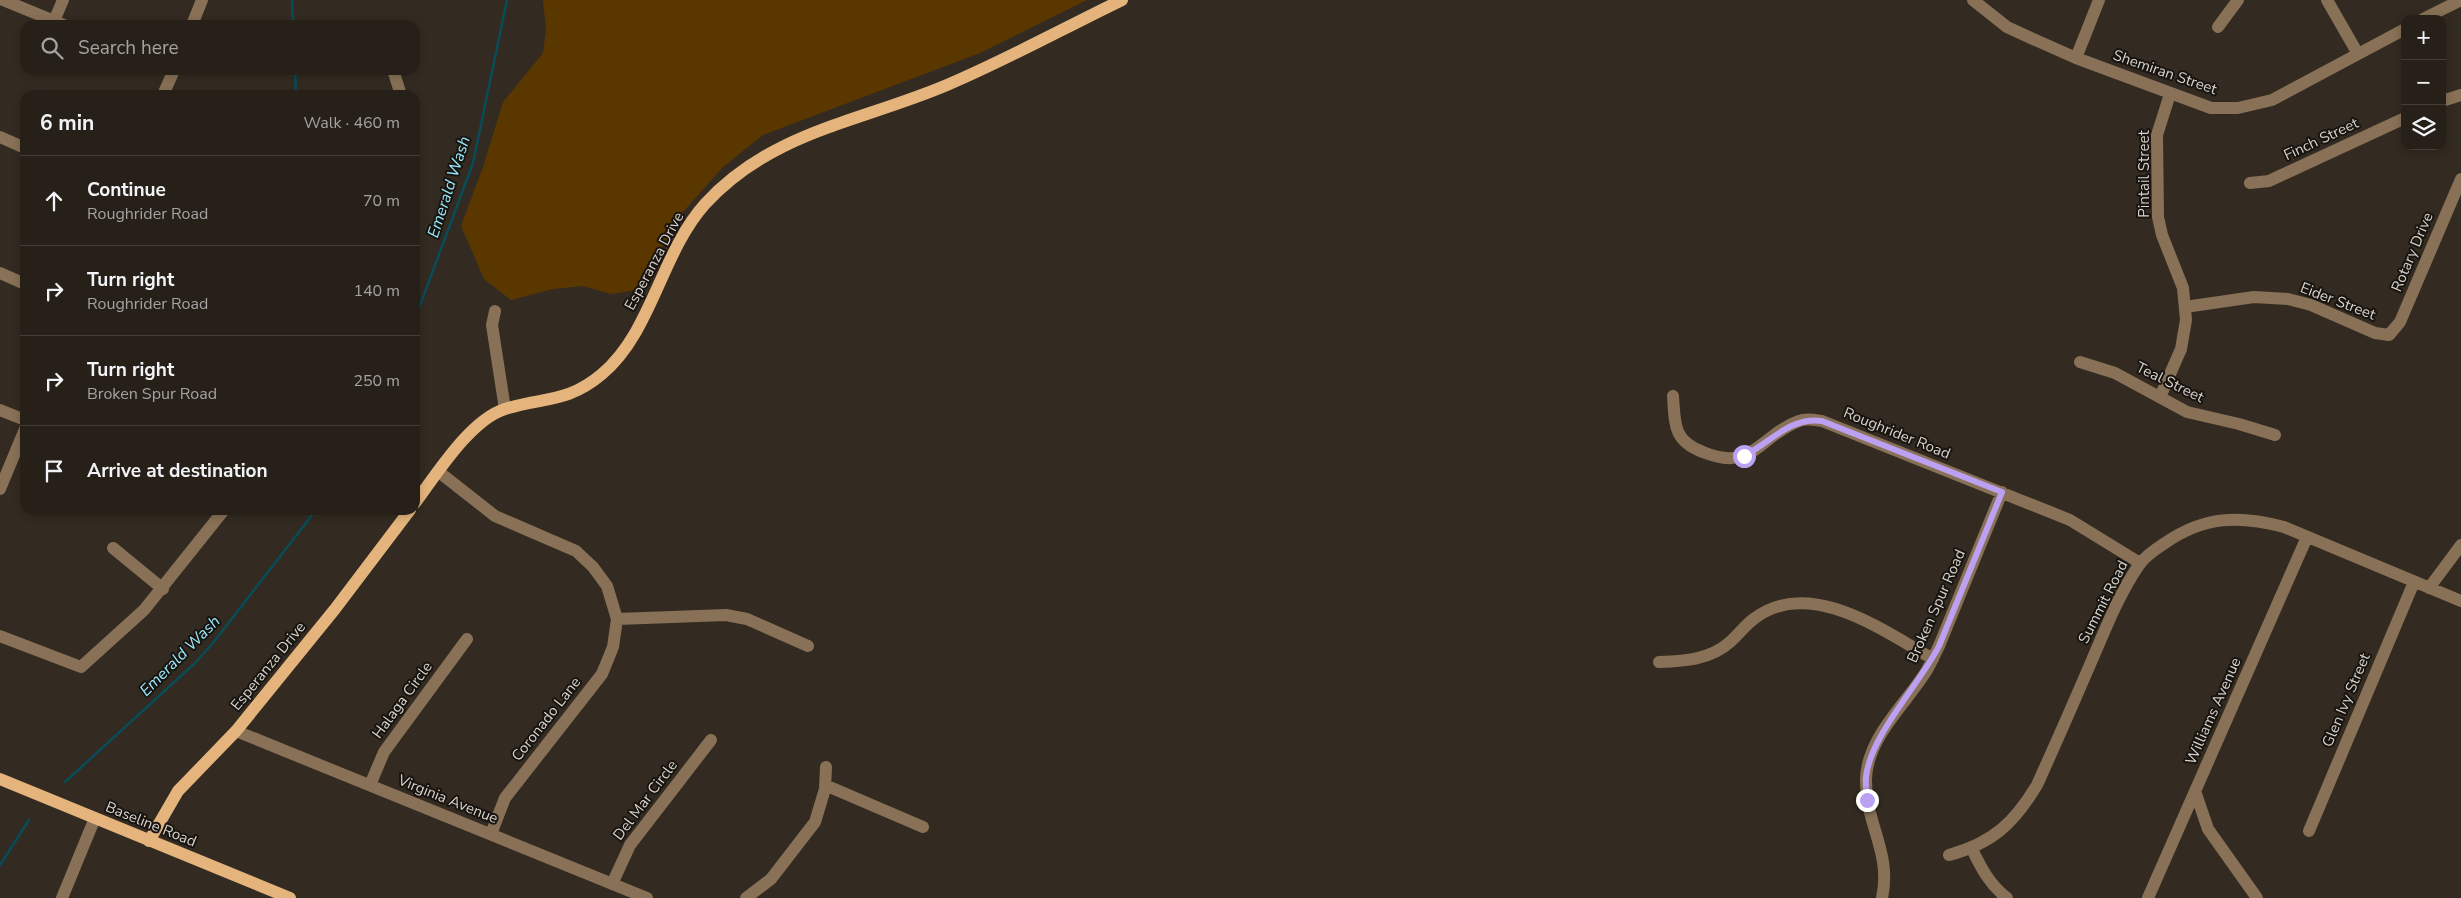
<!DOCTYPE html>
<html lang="en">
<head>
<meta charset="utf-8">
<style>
  :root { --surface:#262019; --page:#2e2822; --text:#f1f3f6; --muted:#a4a3a2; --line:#423e38 }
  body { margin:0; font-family:"Nunito Sans",sans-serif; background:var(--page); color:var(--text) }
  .controls { position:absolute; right:15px; top:15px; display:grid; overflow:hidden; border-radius:10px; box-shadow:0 2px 8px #0003 }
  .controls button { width:45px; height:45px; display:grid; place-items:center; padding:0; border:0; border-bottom:1px solid var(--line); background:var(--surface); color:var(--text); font:25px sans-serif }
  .stop { position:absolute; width:15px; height:15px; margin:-11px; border:4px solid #bca0f2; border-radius:50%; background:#fff }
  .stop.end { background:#bca0f2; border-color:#fff; box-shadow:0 1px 5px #0008 }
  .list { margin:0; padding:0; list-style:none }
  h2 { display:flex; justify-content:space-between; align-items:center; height:65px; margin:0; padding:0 20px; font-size:21px }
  h2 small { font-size:16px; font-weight:400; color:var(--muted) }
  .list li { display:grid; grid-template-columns:32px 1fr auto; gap:15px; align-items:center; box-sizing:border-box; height:90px; padding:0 20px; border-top:1px solid var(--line) }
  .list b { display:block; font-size:19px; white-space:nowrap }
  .list p { margin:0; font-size:16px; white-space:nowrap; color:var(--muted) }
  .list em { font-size:16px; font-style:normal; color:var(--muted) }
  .icon { flex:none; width:28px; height:28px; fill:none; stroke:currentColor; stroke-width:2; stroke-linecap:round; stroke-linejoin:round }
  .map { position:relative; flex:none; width:2461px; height:898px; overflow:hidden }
  .search { position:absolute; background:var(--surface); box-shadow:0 2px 8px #0003; left:20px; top:20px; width:400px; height:55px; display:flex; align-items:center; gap:12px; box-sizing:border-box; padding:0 18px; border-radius:15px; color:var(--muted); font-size:19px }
  .panel { position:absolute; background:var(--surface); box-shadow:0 2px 8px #0003; left:20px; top:90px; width:400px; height:425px; border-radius:15px }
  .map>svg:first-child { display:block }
  .green { fill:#5b3700 }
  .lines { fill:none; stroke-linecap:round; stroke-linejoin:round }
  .stream { stroke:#074c58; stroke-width:2.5 }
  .minor { stroke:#887156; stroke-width:12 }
  .major { stroke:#e5b47c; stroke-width:12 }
  .route { stroke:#bca0f2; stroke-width:6 }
  .labels { text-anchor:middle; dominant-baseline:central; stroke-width:4; stroke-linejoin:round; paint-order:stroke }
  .street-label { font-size:15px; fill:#d8d2cc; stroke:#18140f }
  .water-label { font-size:16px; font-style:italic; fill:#99eafd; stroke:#18140f }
</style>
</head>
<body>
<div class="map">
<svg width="2461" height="898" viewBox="0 0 2461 898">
  <rect width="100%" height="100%" fill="#332b21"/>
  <path class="green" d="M 543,0 L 1087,0 L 980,53 L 763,135 L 723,167 L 683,212 L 637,290 L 611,294 L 583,286 L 553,289 L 511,300 L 484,279 L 461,226 L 483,167 L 503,102 L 543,53 L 546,30 Z"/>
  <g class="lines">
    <path class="stream" d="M 292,0 L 293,25
      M 295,70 L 296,95
      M 415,319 L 473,163 L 507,0
      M 65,782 L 194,664 L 213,643 L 316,510
      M 0,865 L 29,820"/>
    <path class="minor" d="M 3,0 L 64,25
      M 1973,0 L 2007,27 L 2033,39 L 2076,58 L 2211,108 L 2238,108 L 2272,100 L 2405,29
      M 2327,0 L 2358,54
      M 2423,19 L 2461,0
      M 54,21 L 63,0
      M 192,25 L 202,0
      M 2218,27 L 2238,0
      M 2076,58 L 2099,0
      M 393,70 L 401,95
      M 163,95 L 174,70
      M 2442,101 L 2461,95
      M 0,137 L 25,148
      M 2250,183 L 2269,181 L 2405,118
      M 0,273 L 25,284
      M 2185,307 L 2254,297 L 2288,299 L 2311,305 L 2375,333 L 2389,335 L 2400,322 L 2461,179
      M 495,311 L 492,325 L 505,409
      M 2080,362 L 2115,373 L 2187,412 L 2239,424 L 2275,435
      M 1673,396 C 1675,424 1673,441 1703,452 C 1753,473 1760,435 1799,421 C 1806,418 1815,420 1822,421 L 2070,520 L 2140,563
      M 2160,397 L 2181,349 L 2186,320 L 2183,288 L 2162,235 L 2158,217 L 2157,135 L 2170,94
      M 0,410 L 25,420
      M 439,472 L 495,516 L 576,551 L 593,567 L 607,586 L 617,619 L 613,647 L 602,674 L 505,798 L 491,834
      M 0,489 L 25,429
      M 113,548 L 163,589
      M 2429,588 L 2461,545
      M 617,619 L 726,615 L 747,619 L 808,646
      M 0,636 L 81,667 L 144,610 L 224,510
      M 1659,662 C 1684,661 1710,660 1730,642 C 1739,634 1745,625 1755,618 C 1810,577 1884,631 1933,659
      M 236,731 L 647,898
      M 370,785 L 384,752 L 467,639
      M 825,785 L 923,827
      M 2195,791 L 2208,829 L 2257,898
      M 2309,831 L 2414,582
      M 1972,849 C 1981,868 1990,885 2007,898
      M 1949,855 C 1993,843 2014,823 2037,785 C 2056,743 2074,702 2092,660 C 2106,628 2119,594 2139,565 C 2145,556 2156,549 2165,543 C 2204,516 2239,515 2284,527 L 2461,601
      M 612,884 L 630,845 L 711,740
      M 62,898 L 95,818
      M 746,898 L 771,879 L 815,822 L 825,789 L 826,767
      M 1882,898 C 1892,852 1865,824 1866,779 C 1867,737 1907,703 1927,670 C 1931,663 1935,654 1939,646 L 2002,492
      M 2148,898 L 2307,537"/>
    <path class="major" d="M 415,503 C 436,475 470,420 505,409 C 543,397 568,403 602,374 C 652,332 661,253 705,204 C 772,131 860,122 947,85 C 1006,60 1064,28 1122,0
      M 0,779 L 290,898
      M 149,841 L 178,791 L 236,731 L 335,609 L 410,510"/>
  </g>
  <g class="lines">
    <path class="route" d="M 1744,456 C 1772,441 1790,417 1822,421 L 2002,492 L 1939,646 C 1919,685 1870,736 1866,777 C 1865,784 1867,793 1867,800"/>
  </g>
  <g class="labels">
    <g class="street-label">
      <text transform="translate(2165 72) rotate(19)">Shemiran Street</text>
      <text transform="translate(2321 139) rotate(-25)">Finch Street</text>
      <text transform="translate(2144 174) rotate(-90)">Pintail Street</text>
      <text transform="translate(2412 252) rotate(-67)">Rotary Drive</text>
      <text transform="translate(654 261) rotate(-62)">Esperanza Drive</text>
      <text transform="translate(2338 301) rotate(21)">Eider Street</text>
      <text transform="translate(2170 382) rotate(26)">Teal Street</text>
      <text transform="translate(1897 433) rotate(22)">Roughrider Road</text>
      <text transform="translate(2103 602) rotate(-63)">Summit Road</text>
      <text transform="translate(1936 606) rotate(-66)">Broken Spur Road</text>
      <text transform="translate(268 666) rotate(-51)">Esperanza Drive</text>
      <text transform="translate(402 700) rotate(-54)">Halaga Circle</text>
      <text transform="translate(2346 700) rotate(-67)">Glen Ivy Street</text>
      <text transform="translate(2213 711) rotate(-66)">Williams Avenue</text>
      <text transform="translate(546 719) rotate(-52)">Coronado Lane</text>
      <text transform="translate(448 799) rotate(22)">Virginia Avenue</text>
      <text transform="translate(645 800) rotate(-53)">Del Mar Circle</text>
      <text transform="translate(151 824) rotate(22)">Baseline Road</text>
    </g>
    <g class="water-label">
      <text transform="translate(449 187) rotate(-72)">Emerald Wash</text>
      <text transform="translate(180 656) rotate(-45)">Emerald Wash</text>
    </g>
  </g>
</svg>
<div class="controls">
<button>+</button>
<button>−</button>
<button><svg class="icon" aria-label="layers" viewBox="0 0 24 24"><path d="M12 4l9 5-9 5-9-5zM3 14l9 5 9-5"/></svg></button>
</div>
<div class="stop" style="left:1744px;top:456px"></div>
<div class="stop end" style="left:1867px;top:800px"></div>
<div class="search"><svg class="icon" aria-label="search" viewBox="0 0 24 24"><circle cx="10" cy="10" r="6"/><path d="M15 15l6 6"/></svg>Search here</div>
<section class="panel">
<h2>6 min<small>Walk · 460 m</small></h2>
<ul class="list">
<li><svg class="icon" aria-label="ahead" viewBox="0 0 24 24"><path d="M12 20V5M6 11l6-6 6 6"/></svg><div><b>Continue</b><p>Roughrider Road</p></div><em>70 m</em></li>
<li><svg class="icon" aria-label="right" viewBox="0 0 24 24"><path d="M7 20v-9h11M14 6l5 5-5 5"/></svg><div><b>Turn right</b><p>Roughrider Road</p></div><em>140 m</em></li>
<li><svg class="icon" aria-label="right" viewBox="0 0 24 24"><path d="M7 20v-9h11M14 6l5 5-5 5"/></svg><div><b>Turn right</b><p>Broken Spur Road</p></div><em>250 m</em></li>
<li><svg class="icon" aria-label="arrive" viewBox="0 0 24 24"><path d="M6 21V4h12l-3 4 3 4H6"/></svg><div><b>Arrive at destination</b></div></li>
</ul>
</section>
</div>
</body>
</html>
